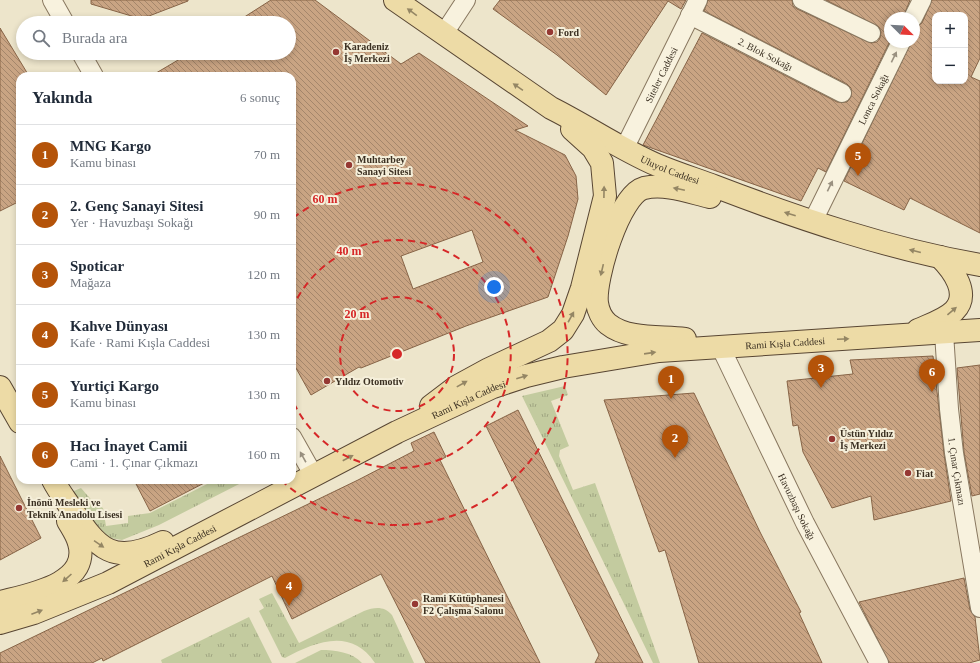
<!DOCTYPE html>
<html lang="tr">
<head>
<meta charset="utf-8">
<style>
  :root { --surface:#fff; --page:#f2f2f3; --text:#1f2937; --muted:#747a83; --line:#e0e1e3; --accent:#b45309 }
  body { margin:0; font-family:Georgia,serif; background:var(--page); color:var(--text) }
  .controls { position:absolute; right:12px; top:12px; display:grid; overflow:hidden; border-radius:8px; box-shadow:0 2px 6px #0003 }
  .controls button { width:36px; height:36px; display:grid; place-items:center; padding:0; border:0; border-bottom:1px solid var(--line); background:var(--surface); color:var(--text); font:20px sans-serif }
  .compass { position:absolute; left:884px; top:12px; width:36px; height:36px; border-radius:50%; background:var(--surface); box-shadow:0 2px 6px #0003; rotate:114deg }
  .you { position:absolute; left:494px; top:287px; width:14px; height:14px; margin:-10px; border:3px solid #fff; border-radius:50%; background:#1a73e8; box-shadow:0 0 0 6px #1a73e833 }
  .badge { display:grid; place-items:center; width:26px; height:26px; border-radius:50%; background:var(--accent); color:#fff; font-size:13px; font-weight:700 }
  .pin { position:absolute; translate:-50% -33px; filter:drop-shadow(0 1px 2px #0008) }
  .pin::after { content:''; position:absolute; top:21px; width:14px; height:12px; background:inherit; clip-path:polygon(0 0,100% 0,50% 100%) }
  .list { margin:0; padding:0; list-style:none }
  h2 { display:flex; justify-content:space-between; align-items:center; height:52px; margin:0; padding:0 16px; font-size:17px }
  h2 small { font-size:13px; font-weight:400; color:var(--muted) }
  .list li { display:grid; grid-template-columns:26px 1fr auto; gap:12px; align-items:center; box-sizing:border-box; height:60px; padding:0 16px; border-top:1px solid var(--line) }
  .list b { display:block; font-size:15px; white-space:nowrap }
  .list p { margin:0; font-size:13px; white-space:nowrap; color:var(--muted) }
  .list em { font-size:13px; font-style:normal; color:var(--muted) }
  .icon { flex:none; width:22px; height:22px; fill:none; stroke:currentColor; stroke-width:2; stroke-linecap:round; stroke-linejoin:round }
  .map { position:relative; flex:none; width:980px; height:663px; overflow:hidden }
  .search { position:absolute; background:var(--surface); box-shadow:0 2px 6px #0003; left:16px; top:16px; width:280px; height:44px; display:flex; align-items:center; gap:10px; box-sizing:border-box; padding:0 14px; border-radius:22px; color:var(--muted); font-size:15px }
  .panel { position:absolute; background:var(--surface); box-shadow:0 2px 6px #0003; left:16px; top:72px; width:280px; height:412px; border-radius:12px }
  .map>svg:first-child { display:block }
  .grass { fill:url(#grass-tufts) }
  .building { fill:url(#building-back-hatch); stroke:#876447; fill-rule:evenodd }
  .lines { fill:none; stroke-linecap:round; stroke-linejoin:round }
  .minor-casing { stroke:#897860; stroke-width:20 }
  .primary-casing { stroke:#584633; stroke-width:24 }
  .minor { stroke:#f8f2de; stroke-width:18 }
  .primary { stroke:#eddba6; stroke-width:22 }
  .oneway { fill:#948664 }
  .oneway2 { fill:#9a9180 }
  .ring { fill:none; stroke:#d62828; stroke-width:2; stroke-dasharray:7 5 }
  .poi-dot { fill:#953833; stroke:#f5efda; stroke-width:1.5 }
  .labels { text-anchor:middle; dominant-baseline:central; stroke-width:4; stroke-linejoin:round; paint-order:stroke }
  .poi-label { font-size:10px; font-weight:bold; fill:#3b3022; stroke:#f5efda; text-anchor:start }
  .street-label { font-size:10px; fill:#3b3022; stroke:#f5efda }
  .centre { fill:#d62828; stroke:#f5efda; stroke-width:2 }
  .ring-label { font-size:12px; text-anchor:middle; font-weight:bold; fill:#d62828; stroke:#f5efda; stroke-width:4; stroke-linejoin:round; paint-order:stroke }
</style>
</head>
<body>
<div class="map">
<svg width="980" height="663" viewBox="0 0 980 663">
  <defs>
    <pattern id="grass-tufts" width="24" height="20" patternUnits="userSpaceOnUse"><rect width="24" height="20" fill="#c3cb9f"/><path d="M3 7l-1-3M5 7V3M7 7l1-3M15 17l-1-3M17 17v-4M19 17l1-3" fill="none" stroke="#a0a581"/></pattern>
    <pattern id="building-back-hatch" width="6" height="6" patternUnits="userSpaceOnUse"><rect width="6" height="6" fill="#c9a483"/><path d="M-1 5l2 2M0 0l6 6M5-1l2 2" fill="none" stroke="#a4866b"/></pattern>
  </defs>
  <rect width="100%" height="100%" fill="#ede5cb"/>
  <path class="grass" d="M 565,386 L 568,395 L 551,401 L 569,446 L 560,450 L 559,456 L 573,490 L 595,483 L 660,663 L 653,663 L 522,396 Z
    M 215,480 L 247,480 L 159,525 L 122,540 L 103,537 L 69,493 L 81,488 L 95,504 L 103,508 L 106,526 L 128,523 L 128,516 L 150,513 Z
    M 272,593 L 299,643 L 364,611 C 375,607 384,606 392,615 L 414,663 L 375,663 C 351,627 315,642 285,658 L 282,657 L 259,611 L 264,608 L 259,599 Z
    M 249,617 L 272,663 L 162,663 L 161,660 Z
    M 321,650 C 335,650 352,652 362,663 L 295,663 Z"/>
  <path class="building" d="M 91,0 L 188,0 L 188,1 L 149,16 L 135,17 L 91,4 Z
    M 271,0 L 315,0 L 401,64 L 419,53 L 528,126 L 515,130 L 565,155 L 576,176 L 578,199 L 568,236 L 548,297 L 466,326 L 361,368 L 359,367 L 311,395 L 292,361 L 292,76 L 151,76 L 190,53 L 289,53 L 289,23 L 235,23 ZM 472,230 L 483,262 L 413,289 L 401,256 Z
    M 500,0 L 686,0 L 681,9 L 668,1 L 606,95 L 557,55 L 493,9 Z
    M 708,0 L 792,0 L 793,6 L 797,9 L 871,43 L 877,42 L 880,38 L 881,32 L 879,27 L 826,0 L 910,0 L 903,18 L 890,18 L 890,41 L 826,172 L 818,168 L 801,201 L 643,145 L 702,33 L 837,102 L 847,102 L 851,97 L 851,88 L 847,84 L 704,11 Z
    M 932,0 L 980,0 L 980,58 L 971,77 L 980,81 L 980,233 L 910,198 L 904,210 L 844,181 L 911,42 L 914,42 L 914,28 L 922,23 ZM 935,15 L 965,15 L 965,81 L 935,81 Z
    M 0,28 L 29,76 L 20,76 L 20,201 L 0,211 Z
    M 933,356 L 944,454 L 951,501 L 874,520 L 871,496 L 832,508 L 803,452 L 798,425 L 793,426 L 787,381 L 853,374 L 850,360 Z
    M 980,365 L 980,494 L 972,496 L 964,452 L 957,368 Z
    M 694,393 L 760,532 L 801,612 L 799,613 L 822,663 L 699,663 L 665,550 L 659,552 L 604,400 Z
    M 518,410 L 643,663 L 595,663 L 599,655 L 486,426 Z
    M 434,432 L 446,457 L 440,460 L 540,663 L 426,663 L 381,574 L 292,619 L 272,576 L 103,661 L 102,658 L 92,663 L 0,663 L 0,653 L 358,480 L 414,451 L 411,443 Z
    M 0,456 L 41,538 L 0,560 Z
    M 134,480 L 210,480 L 150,511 Z
    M 964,578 L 970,610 L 975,617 L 980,660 L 969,663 L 889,663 L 859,602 Z"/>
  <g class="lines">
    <g class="minor-casing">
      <g id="minor">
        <path d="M 52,0 L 65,23"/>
        <path d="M 802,0 L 871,33"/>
        <path id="s1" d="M 690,15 L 842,93"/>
        <path d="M 913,18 L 922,0"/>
        <path d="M 443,35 L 466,0"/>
        <path d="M 81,53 L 94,76"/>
        <path id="s2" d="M 624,149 L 698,0"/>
        <path id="s3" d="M 813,221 L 901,42"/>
        <path id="s4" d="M 944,333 L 949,409 L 954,453 L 980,608"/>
        <path id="s5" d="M 720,346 L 805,523 L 879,663"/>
        <path d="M 292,437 L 314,476"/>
      </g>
    </g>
    <g class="primary-casing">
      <g id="primary">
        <path id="s6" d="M 395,0 L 551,108 C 587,126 620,149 657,165 C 676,173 695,179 714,186 C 800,219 889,249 980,265"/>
        <path d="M 918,330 C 929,325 945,320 954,311 C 971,294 953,270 940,257"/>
        <path d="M 685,339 C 660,336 628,340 608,324 C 602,319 598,310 597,303 C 594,280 619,195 644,188 C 665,183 689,192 710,197"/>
        <path d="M 0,387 L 20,422"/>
        <path d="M 431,406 L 456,387 L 489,369 L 549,341 L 563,330 L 573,314 L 582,288 L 605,196 L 602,163 L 593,148 L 572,129"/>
        <path d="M 53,480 C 58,490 65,499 71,508 C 98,550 113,566 163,542"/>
        <path d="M 0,602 C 27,595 91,585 79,543 C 77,535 72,528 68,521"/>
        <path id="s7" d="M 0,623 L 34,613 L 108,583 L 397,432 L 493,387 L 526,376 L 563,367 L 659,351 L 980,330"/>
      </g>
    </g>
    <use href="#minor" class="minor"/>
    <use href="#primary" class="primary"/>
  </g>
  <defs><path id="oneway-solid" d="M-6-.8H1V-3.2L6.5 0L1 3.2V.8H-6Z"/></defs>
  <g class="oneway">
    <use href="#oneway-solid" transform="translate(412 12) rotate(-144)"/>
    <use href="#oneway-solid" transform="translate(518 87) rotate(-146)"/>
    <use href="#oneway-solid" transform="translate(679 189) rotate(-168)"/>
    <use href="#oneway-solid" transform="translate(604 192) rotate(-89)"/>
    <use href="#oneway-solid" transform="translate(790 214) rotate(-162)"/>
    <use href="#oneway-solid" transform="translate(915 251) rotate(-166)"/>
    <use href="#oneway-solid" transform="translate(602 270) rotate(103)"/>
    <use href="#oneway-solid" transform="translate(952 311) rotate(-40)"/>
    <use href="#oneway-solid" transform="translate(571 317) rotate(-61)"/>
    <use href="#oneway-solid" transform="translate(843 339) rotate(-3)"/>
    <use href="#oneway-solid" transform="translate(650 353) rotate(-8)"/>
    <use href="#oneway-solid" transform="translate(522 377) rotate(-18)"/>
    <use href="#oneway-solid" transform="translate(462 384) rotate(-29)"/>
    <use href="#oneway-solid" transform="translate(348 458) rotate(-28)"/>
    <use href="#oneway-solid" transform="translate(99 544) rotate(34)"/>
    <use href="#oneway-solid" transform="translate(67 578) rotate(138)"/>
    <use href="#oneway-solid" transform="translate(37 612) rotate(-21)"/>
  </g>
  <g class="oneway2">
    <use href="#oneway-solid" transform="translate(894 57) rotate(-64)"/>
    <use href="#oneway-solid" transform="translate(830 186) rotate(-64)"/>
    <use href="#oneway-solid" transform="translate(303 457) rotate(-119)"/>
  </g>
  <g class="ring">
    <circle cx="397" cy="354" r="57"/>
    <path d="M292 309A114 114 0 1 1 292 399"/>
    <path d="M293 218A171 171 0 1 1 281 480"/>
  </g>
  <g class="poi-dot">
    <circle cx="550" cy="32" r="4"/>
    <circle cx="336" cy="52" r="4"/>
    <circle cx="349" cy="165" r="4"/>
    <circle cx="327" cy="381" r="4"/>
    <circle cx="832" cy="439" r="4"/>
    <circle cx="908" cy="473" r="4"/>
    <circle cx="19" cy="508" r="4"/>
    <circle cx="415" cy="604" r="4"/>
  </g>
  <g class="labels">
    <g class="poi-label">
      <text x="558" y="32">Ford</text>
      <text x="344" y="46">Karadeniz<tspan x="344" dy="12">İş Merkezi</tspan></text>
      <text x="357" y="159">Muhtarbey<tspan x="357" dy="12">Sanayi Sitesi</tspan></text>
      <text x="335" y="381">Yıldız Otomotiv</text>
      <text x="840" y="433">Üstün Yıldız<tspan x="840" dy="12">İş Merkezi</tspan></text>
      <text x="916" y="473">Fiat</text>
      <text x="27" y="502">İnönü Mesleki ve<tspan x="27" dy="12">Teknik Anadolu Lisesi</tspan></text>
      <text x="423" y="598">Rami Kütüphanesi<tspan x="423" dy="12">F2 Çalışma Salonu</tspan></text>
    </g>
    <g class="street-label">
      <text stroke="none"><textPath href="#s1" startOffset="85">2. Blok Sokağı</textPath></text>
      <text stroke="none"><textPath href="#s2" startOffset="83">Siteler Caddesi</textPath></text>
      <text stroke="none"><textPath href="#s3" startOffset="136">Lonca Sokağı</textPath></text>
      <text stroke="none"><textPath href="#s6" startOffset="324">Uluyol Caddesi</textPath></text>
      <text stroke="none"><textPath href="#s7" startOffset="844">Rami Kışla Caddesi</textPath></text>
      <text stroke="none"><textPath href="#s7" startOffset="520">Rami Kışla Caddesi</textPath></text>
      <text stroke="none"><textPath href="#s4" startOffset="139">1. Çınar Çıkmazı</textPath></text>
      <text stroke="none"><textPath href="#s5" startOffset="178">Havuzbaşı Sokağı</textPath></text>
      <text stroke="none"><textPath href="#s7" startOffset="196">Rami Kışla Caddesi</textPath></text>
    </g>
  </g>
  <circle cx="397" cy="354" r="6" class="centre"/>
  <g class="ring-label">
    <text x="325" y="203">60 m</text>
    <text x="349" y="255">40 m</text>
    <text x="357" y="318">20 m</text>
  </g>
</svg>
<div class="controls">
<button>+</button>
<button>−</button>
</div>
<svg class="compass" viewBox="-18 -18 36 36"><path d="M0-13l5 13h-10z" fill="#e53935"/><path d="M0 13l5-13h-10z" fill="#747a83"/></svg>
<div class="you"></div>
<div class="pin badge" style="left:671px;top:399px">1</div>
<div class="pin badge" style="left:675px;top:458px">2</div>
<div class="pin badge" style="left:821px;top:388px">3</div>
<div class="pin badge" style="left:289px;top:606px">4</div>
<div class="pin badge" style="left:858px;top:176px">5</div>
<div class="pin badge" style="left:932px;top:392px">6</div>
<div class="search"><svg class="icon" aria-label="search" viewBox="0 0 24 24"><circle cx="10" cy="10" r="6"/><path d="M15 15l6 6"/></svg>Burada ara</div>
<section class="panel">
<h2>Yakında<small>6 sonuç</small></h2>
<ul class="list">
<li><span class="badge">1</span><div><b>MNG Kargo</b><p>Kamu binası</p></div><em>70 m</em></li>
<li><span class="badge">2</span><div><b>2. Genç Sanayi Sitesi</b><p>Yer · Havuzbaşı Sokağı</p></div><em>90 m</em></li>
<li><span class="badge">3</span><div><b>Spoticar</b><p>Mağaza</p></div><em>120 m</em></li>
<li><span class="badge">4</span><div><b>Kahve Dünyası</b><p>Kafe · Rami Kışla Caddesi</p></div><em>130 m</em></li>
<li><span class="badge">5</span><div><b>Yurtiçi Kargo</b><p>Kamu binası</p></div><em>130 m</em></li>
<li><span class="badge">6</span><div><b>Hacı İnayet Camii</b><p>Cami · 1. Çınar Çıkmazı</p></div><em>160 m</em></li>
</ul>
</section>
</div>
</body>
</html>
